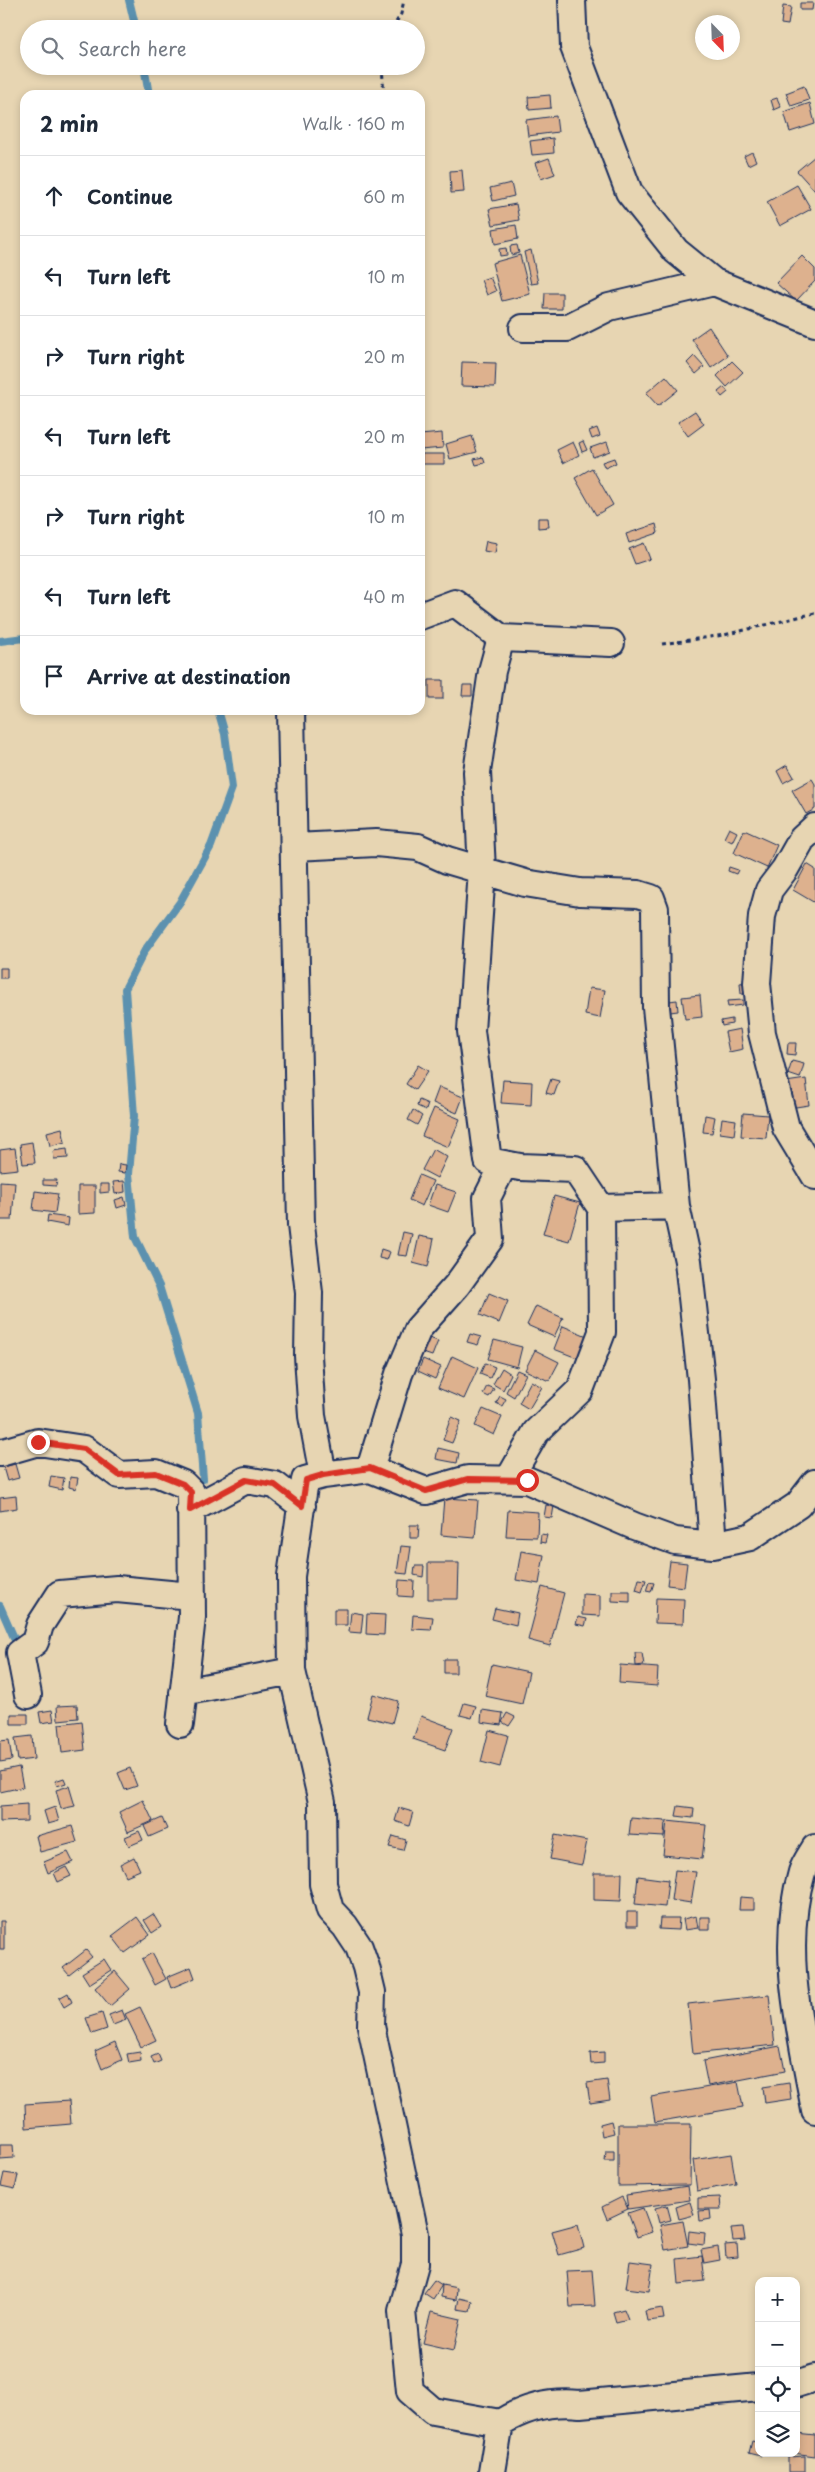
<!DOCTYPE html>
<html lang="en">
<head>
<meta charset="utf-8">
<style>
  :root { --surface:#fff; --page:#f2f2f3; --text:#1f2937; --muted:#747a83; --line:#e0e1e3 }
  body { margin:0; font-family:"Playpen Sans",sans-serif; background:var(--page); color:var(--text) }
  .controls { position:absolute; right:15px; bottom:15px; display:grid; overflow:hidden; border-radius:10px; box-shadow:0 2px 8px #0003 }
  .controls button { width:45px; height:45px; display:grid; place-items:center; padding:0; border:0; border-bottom:1px solid var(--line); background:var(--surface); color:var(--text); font:25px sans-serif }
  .compass { position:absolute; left:695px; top:15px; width:45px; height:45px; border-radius:50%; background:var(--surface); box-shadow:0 2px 8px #0003; rotate:157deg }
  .stop { position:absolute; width:15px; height:15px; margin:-11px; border:4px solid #d93025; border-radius:50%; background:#fff }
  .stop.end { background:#d93025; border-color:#fff; box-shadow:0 1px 5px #0008 }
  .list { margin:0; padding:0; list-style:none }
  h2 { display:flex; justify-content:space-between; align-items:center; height:65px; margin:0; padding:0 20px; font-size:21px }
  h2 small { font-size:16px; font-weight:400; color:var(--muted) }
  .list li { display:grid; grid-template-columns:32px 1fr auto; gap:15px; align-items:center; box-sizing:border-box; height:80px; padding:0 20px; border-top:1px solid var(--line) }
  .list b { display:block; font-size:19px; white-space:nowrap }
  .list em { font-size:16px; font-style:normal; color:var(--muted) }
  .icon { flex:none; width:28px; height:28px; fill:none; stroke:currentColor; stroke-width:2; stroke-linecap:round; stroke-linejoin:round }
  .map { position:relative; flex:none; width:815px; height:2472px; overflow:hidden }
  .search { position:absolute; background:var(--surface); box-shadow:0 2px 8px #0003; left:20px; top:20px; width:405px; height:55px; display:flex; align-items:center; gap:12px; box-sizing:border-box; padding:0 18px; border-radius:28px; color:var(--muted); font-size:19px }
  .panel { position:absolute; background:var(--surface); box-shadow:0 2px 8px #0003; left:20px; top:90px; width:405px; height:625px; border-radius:15px }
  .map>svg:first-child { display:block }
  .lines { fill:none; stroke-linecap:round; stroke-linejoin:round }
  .stream { stroke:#5b91af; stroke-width:8 }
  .building { fill:#ddb18e; stroke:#1b2f5e }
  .street-casing { stroke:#1b2f5e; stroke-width:30 }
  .path { stroke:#1b2f5e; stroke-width:3; stroke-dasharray:4 4; stroke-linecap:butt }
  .street { stroke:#e7d5b2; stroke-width:26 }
  .route { stroke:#d93025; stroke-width:6 }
</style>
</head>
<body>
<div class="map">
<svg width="815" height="2472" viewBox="0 0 815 2472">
  <rect width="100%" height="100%" fill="#e7d5b2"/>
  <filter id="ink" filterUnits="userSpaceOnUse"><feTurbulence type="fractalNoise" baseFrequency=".02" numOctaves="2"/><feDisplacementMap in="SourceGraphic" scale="10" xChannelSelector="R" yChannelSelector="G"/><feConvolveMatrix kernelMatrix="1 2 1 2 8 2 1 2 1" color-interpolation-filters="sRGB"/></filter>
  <g filter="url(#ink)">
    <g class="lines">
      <path class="stream" d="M 129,0 L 136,29
        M 144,66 L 149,95
        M 0,641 L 25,638
        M 203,1479 L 198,1413 L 159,1286 L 135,1237 L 129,1174 L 134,1116 L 125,989 L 145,950 L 180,902 L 211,846 L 232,788 L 225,734 L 218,710
        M 0,1606 L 15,1640"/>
    </g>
    <path class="building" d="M 800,3 L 813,3 L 812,10 L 800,10 Z
      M 783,6 L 791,7 L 788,25 L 781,24 Z
      M 804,86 L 809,100 L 791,106 L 786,93 Z
      M 550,95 L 551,108 L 529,110 L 528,97 Z
      M 777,98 L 781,107 L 774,110 L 771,100 Z
      M 810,103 L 815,124 L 790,132 L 784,112 Z
      M 556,116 L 558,132 L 528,136 L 526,120 Z
      M 553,138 L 554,153 L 532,155 L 530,141 Z
      M 752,152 L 756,161 L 748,165 L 744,156 Z
      M 815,156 L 815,191 L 797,171 Z
      M 549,158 L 555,174 L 541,179 L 535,163 Z
      M 462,170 L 464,192 L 451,193 L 450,171 Z
      M 511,183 L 514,196 L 493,201 L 490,188 Z
      M 797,185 L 811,209 L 780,226 L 767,202 Z
      M 516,204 L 519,220 L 493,225 L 489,209 Z
      M 516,225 L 518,239 L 495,244 L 493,229 Z
      M 517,245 L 519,253 L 511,255 L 510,246 Z
      M 506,248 L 507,255 L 500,256 L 499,249 Z
      M 531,250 L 538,283 L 531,284 L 524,252 Z
      M 520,255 L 530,294 L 502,301 L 492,263 Z
      M 802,256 L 815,269 L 815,281 L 796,301 L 776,283 Z
      M 490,277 L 496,291 L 487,295 L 481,280 Z
      M 545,293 L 562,293 L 562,309 L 544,309 Z
      M 709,327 L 728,356 L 711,368 L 692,339 Z
      M 694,356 L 704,367 L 696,374 L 687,363 Z
      M 732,361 L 743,372 L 727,387 L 717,376 Z
      M 462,362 L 496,363 L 495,387 L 461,386 Z
      M 666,376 L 678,390 L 658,406 L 646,393 Z
      M 724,387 L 728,392 L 722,397 L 718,392 Z
      M 695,411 L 704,424 L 688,436 L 678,422 Z
      M 597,428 L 600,436 L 592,439 L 589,431 Z
      M 442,433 L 443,448 L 420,450 L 420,435 Z
      M 472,436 L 477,452 L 450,459 L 446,444 Z
      M 583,441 L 587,450 L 582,452 L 579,443 Z
      M 573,442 L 579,455 L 563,463 L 557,450 Z
      M 607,442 L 610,451 L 593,457 L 590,448 Z
      M 422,454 L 444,454 L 444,464 L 422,464 Z
      M 483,457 L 485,463 L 476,465 L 474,459 Z
      M 614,458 L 616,463 L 605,468 L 602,462 Z
      M 592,468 L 613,505 L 596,515 L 575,478 Z
      M 538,518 L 548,518 L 549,527 L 538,528 Z
      M 656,524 L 658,533 L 629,543 L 626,534 Z
      M 486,541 L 497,543 L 495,553 L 484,551 Z
      M 644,543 L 650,559 L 635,564 L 629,549 Z
      M 429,680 L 443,680 L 443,699 L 429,699 Z
      M 463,685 L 472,685 L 472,696 L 462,696 Z
      M 787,765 L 794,777 L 783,783 L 777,771 Z
      M 812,779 L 815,784 L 815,809 L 806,814 L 792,790 Z
      M 729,828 L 737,832 L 732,842 L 724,838 Z
      M 744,830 L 777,845 L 767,868 L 734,853 Z
      M 807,864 L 815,869 L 815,903 L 793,890 Z
      M 729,867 L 738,870 L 736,874 L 728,871 Z
      M 0,968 L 7,968 L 7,978 L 0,978 Z
      M 747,982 L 748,994 L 741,994 L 740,983 Z
      M 589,988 L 605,990 L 600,1018 L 585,1015 Z
      M 700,995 L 702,1017 L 685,1019 L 682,997 Z
      M 677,1000 L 678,1011 L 670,1012 L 669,1001 Z
      M 743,1000 L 743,1005 L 728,1007 L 727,1001 Z
      M 732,1019 L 732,1024 L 722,1026 L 721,1021 Z
      M 740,1029 L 743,1049 L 729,1052 L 725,1032 Z
      M 788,1043 L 796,1043 L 795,1055 L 787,1054 Z
      M 792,1061 L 804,1064 L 800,1078 L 788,1074 Z
      M 418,1065 L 428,1071 L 415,1090 L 406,1084 Z
      M 551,1079 L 559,1081 L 554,1095 L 546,1093 Z
      M 806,1079 L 809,1105 L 789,1108 L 786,1082 Z
      M 503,1080 L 532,1082 L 531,1105 L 501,1103 Z
      M 439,1087 L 463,1097 L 457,1113 L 433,1103 Z
      M 419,1100 L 428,1104 L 426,1110 L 417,1106 Z
      M 434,1108 L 460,1119 L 448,1147 L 422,1136 Z
      M 413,1110 L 422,1116 L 417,1125 L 408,1120 Z
      M 743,1113 L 768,1115 L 766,1138 L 741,1136 Z
      M 705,1115 L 715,1117 L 712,1133 L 703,1132 Z
      M 722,1118 L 736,1120 L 734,1135 L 720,1133 Z
      M 62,1128 L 65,1142 L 50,1146 L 47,1132 Z
      M 32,1142 L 35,1163 L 23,1164 L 20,1144 Z
      M 15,1148 L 18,1169 L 0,1171 L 0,1150 Z
      M 67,1149 L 68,1158 L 54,1159 L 53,1151 Z
      M 433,1149 L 447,1157 L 437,1178 L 422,1170 Z
      M 119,1164 L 126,1165 L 125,1173 L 118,1172 Z
      M 419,1175 L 433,1181 L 422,1206 L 409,1200 Z
      M 43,1180 L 57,1180 L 56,1186 L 43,1185 Z
      M 0,1181 L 15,1182 L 12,1220 L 0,1220 Z
      M 124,1181 L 125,1192 L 115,1194 L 113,1182 Z
      M 100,1184 L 109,1184 L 109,1192 L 100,1193 Z
      M 435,1185 L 456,1192 L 448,1212 L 428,1205 Z
      M 78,1186 L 95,1186 L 95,1213 L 78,1214 Z
      M 35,1191 L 58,1194 L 55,1213 L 33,1210 Z
      M 554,1196 L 580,1203 L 569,1241 L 543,1234 Z
      M 124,1197 L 126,1205 L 117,1208 L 115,1200 Z
      M 48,1215 L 69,1218 L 68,1226 L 47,1222 Z
      M 403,1232 L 412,1234 L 407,1256 L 398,1255 Z
      M 419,1236 L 434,1239 L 428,1267 L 413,1263 Z
      M 381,1249 L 390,1252 L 387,1260 L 379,1258 Z
      M 489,1293 L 508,1301 L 499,1323 L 480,1315 Z
      M 536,1306 L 563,1318 L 554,1337 L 527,1325 Z
      M 563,1326 L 587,1336 L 577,1358 L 554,1349 Z
      M 470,1334 L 481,1337 L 478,1345 L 467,1342 Z
      M 429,1338 L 438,1341 L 432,1356 L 423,1353 Z
      M 494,1340 L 522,1347 L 517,1367 L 488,1359 Z
      M 535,1350 L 559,1362 L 549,1381 L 525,1370 Z
      M 452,1356 L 478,1368 L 464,1399 L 438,1388 Z
      M 423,1359 L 441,1367 L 435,1379 L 418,1371 Z
      M 485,1363 L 495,1367 L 490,1378 L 480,1374 Z
      M 502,1368 L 511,1374 L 503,1390 L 493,1384 Z
      M 517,1370 L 526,1374 L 514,1397 L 506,1392 Z
      M 531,1381 L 542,1387 L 529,1409 L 519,1403 Z
      M 487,1386 L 494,1389 L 489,1397 L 483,1394 Z
      M 500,1396 L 506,1399 L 502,1406 L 496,1403 Z
      M 483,1409 L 502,1417 L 494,1435 L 475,1426 Z
      M 451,1417 L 461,1421 L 452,1443 L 443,1440 Z
      M 438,1448 L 459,1453 L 457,1463 L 436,1459 Z
      M 15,1464 L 19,1478 L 7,1481 L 3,1467 Z
      M 51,1476 L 64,1478 L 62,1490 L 49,1487 Z
      M 70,1477 L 78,1478 L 76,1489 L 69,1487 Z
      M 16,1496 L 17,1508 L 0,1511 L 0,1498 Z
      M 444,1498 L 478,1500 L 475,1538 L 441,1535 Z
      M 546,1505 L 554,1506 L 552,1518 L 544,1517 Z
      M 508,1510 L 538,1512 L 537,1537 L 506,1536 Z
      M 410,1525 L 419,1525 L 418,1538 L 410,1538 Z
      M 541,1534 L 547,1535 L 545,1543 L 540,1542 Z
      M 401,1546 L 411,1547 L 407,1574 L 397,1573 Z
      M 521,1551 L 544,1555 L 539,1584 L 516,1580 Z
      M 670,1561 L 687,1563 L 684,1587 L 667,1585 Z
      M 428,1563 L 459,1563 L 458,1599 L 428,1599 Z
      M 415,1566 L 424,1566 L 423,1577 L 414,1575 Z
      M 639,1579 L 646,1580 L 642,1592 L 636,1590 Z
      M 399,1580 L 414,1581 L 413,1597 L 398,1596 Z
      M 649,1582 L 654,1583 L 651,1592 L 646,1591 Z
      M 542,1587 L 564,1593 L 550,1646 L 528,1640 Z
      M 612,1591 L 630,1591 L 630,1602 L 612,1601 Z
      M 582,1594 L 600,1595 L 600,1616 L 582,1615 Z
      M 656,1598 L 684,1599 L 683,1624 L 655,1623 Z
      M 495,1608 L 518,1613 L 516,1625 L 492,1619 Z
      M 334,1609 L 347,1609 L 347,1625 L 334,1625 Z
      M 351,1612 L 363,1614 L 361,1633 L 349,1632 Z
      M 367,1614 L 385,1615 L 384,1635 L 366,1634 Z
      M 413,1615 L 433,1617 L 431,1630 L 412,1629 Z
      M 578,1617 L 587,1619 L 585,1626 L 576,1624 Z
      M 635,1653 L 642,1653 L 644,1665 L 636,1666 Z
      M 444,1659 L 456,1659 L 456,1673 L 444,1673 Z
      M 492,1664 L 529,1672 L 522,1704 L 485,1696 Z
      M 620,1665 L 658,1668 L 657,1686 L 619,1683 Z
      M 373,1694 L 398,1701 L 392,1723 L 367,1717 Z
      M 464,1703 L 476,1706 L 472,1718 L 460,1715 Z
      M 77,1705 L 78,1718 L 58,1720 L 57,1706 Z
      M 52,1710 L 54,1721 L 41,1723 L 39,1712 Z
      M 482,1710 L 503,1713 L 501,1725 L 481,1722 Z
      M 507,1713 L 515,1717 L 509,1726 L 502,1722 Z
      M 11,1714 L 28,1714 L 28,1724 L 11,1724 Z
      M 421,1716 L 453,1728 L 445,1750 L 413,1739 Z
      M 82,1721 L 85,1750 L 62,1753 L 59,1724 Z
      M 489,1730 L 508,1735 L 500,1767 L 481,1762 Z
      M 32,1736 L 34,1759 L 18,1761 L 15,1738 Z
      M 9,1740 L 12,1760 L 0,1762 L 0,1741 Z
      M 19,1767 L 23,1787 L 0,1792 L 0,1771 Z
      M 130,1768 L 137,1786 L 125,1790 L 118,1773 Z
      M 64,1778 L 66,1783 L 57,1786 L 55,1781 Z
      M 69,1786 L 75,1806 L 61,1809 L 56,1790 Z
      M 143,1800 L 153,1821 L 128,1832 L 119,1812 Z
      M 27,1804 L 27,1821 L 0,1822 L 0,1806 Z
      M 678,1806 L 694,1808 L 693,1818 L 676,1816 Z
      M 55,1807 L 59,1821 L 48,1824 L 44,1811 Z
      M 399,1808 L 413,1812 L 409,1826 L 395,1821 Z
      M 162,1818 L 167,1829 L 149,1837 L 144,1826 Z
      M 631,1818 L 665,1821 L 664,1837 L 629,1835 Z
      M 667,1821 L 706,1825 L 702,1859 L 663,1855 Z
      M 72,1826 L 77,1842 L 40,1852 L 36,1836 Z
      M 139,1831 L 143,1840 L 129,1846 L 125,1837 Z
      M 555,1835 L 587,1841 L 582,1865 L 550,1859 Z
      M 393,1836 L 406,1840 L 403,1850 L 389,1847 Z
      M 68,1852 L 73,1862 L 48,1873 L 44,1862 Z
      M 134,1857 L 140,1870 L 126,1876 L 120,1864 Z
      M 66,1867 L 71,1876 L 58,1882 L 54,1873 Z
      M 675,1870 L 696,1872 L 691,1903 L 671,1900 Z
      M 594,1873 L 622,1873 L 621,1901 L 594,1900 Z
      M 638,1876 L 668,1880 L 665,1907 L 635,1904 Z
      M 740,1897 L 754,1898 L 754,1910 L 739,1910 Z
      M 627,1912 L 637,1912 L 637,1926 L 627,1926 Z
      M 153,1914 L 161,1927 L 152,1933 L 144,1920 Z
      M 696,1916 L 698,1928 L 685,1930 L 683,1919 Z
      M 137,1917 L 150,1935 L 125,1953 L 112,1936 Z
      M 700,1917 L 710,1917 L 710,1930 L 700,1930 Z
      M 660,1918 L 679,1918 L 678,1930 L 659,1929 Z
      M 0,1921 L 4,1921 L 4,1949 L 0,1949 Z
      M 86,1950 L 92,1957 L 69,1975 L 63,1968 Z
      M 152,1953 L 166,1979 L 155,1985 L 142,1959 Z
      M 104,1959 L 111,1970 L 89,1984 L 82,1973 Z
      M 191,1967 L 195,1978 L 171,1988 L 167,1977 Z
      M 115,1971 L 130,1989 L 110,2006 L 95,1988 Z
      M 68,1993 L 72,2002 L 64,2007 L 59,1998 Z
      M 769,1995 L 775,2045 L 693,2054 L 688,2004 Z
      M 140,2007 L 156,2040 L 141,2047 L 125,2014 Z
      M 122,2010 L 126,2020 L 113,2025 L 109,2015 Z
      M 102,2013 L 107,2029 L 92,2034 L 86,2018 Z
      M 115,2042 L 122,2060 L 102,2069 L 95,2051 Z
      M 780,2046 L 785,2071 L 708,2086 L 703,2061 Z
      M 140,2052 L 141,2061 L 129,2063 L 127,2054 Z
      M 604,2052 L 604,2063 L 591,2064 L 590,2053 Z
      M 158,2054 L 161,2061 L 154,2064 L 151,2057 Z
      M 607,2080 L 610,2100 L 590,2103 L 587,2083 Z
      M 738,2082 L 743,2107 L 655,2122 L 651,2097 Z
      M 789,2083 L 791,2099 L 765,2103 L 763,2087 Z
      M 69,2101 L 71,2124 L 26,2128 L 25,2104 Z
      M 611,2121 L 614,2133 L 602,2136 L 600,2124 Z
      M 618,2124 L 691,2124 L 690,2185 L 618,2186 Z
      M 0,2145 L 13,2145 L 14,2158 L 0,2159 Z
      M 606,2151 L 614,2151 L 614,2161 L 605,2161 Z
      M 731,2154 L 736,2184 L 697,2191 L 693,2160 Z
      M 4,2173 L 18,2175 L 15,2189 L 1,2186 Z
      M 688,2186 L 690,2200 L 628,2209 L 626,2195 Z
      M 622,2197 L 628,2209 L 607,2219 L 602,2207 Z
      M 720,2197 L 721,2209 L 698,2209 L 698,2198 Z
      M 690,2202 L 694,2215 L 679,2219 L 676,2207 Z
      M 667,2205 L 671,2220 L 659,2223 L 655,2208 Z
      M 643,2208 L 652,2232 L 637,2237 L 628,2213 Z
      M 710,2210 L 711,2219 L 700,2221 L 699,2211 Z
      M 683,2221 L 688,2246 L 665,2250 L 660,2225 Z
      M 578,2224 L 584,2248 L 559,2255 L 552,2231 Z
      M 743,2227 L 745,2240 L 733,2241 L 731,2228 Z
      M 689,2231 L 705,2233 L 704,2245 L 688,2243 Z
      M 737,2244 L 738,2257 L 726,2258 L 725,2245 Z
      M 718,2247 L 720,2260 L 704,2263 L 701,2250 Z
      M 702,2256 L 705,2281 L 679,2284 L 677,2259 Z
      M 630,2261 L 653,2264 L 649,2291 L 626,2288 Z
      M 592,2270 L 595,2306 L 570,2307 L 567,2271 Z
      M 434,2280 L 442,2285 L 433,2299 L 424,2293 Z
      M 442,2285 L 457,2288 L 456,2300 L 441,2297 Z
      M 459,2298 L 472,2301 L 470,2311 L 457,2309 Z
      M 662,2308 L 664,2319 L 647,2321 L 645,2311 Z
      M 624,2309 L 628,2319 L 616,2322 L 613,2312 Z
      M 431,2312 L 461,2319 L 454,2350 L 423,2343 Z
      M 796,2433 L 815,2435 L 815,2456 L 793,2453 L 796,2453 Z
      M 752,2441 L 759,2443 L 759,2453 L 762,2453 L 761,2456 L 749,2453 Z
      M 805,2456 L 805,2472 L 788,2472 L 788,2457 Z"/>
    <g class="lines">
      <g class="street-casing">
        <path id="street" d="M 572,0 L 574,47 L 629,192 L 676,251 L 714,282 L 815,323
          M 523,328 L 567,328 L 609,307 L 714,282
          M 420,616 L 455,603 L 501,638
          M 291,710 L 301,1225 L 309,1293 L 308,1356 L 312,1416 L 323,1475
          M 815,827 L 802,839 L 785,869 L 769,890 L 762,916 L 757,983 L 762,1033 L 786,1128 L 815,1176
          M 295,847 L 376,843 L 418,847 L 447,860 L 525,883 L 580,892 L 638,894 L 651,898 L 655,909 L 656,1007 L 676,1206 L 688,1261 L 701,1379 L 713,1545
          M 601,1208 L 575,1169 L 520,1167 L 488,1161 L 471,1031 L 482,870 L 477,772 L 492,671 L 501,638 L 611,643
          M 0,1453 L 38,1442 L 84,1449 L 119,1475 L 156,1473 L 183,1484 L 191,1492 L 192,1617 L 180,1724
          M 370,1469 L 399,1374 L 418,1329 L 457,1285 L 490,1239 L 487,1198 L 504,1164
          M 509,1479 L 536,1432 L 580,1390 L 602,1332 L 601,1208 L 676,1206
          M 190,1510 L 246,1480 L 275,1485 L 302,1506
          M 292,1671 L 322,1802 L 323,1884 L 330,1910 L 345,1926 L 359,1947 L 366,1967 L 372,1992 L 371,2026 L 415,2234 L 415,2264 L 402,2311 L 410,2391 L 433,2411 L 500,2423
          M 183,1692 L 292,1671 L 291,1576 L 305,1480 L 323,1475 L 370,1469 L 426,1491 L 468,1479 L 527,1480 L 634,1526 L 675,1541 L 713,1545 L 750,1537 L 798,1505 L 815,1483
          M 28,1695 L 20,1653 L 35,1642 L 40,1625 L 60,1594 L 117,1589 L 191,1596
          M 815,1848 C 811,1855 805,1863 802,1872 C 779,1949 801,2033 815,2110
          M 796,2384 L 815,2378
          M 492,2472 L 500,2423 C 524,2408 552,2401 580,2404 L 759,2387"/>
      </g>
      <path class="path" d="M 392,29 L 401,14 L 404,0
        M 382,66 L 384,95
        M 662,644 L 724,635 L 815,613"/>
      <use href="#street" class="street"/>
    </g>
  </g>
  <g class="lines" filter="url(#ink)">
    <path class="route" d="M 38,1442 L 84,1449 L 119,1475 L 156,1473 L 183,1484 L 191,1492 L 190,1510 L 246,1480 L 275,1485 L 302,1506 L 306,1480 L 323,1475 L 370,1468 L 426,1491 L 468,1479 L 527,1480"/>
  </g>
</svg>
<div class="controls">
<button>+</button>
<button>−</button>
<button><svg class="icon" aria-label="locate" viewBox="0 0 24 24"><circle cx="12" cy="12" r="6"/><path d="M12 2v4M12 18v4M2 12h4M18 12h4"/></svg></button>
<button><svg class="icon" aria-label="layers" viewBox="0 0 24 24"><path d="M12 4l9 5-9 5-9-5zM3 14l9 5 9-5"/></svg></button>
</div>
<svg class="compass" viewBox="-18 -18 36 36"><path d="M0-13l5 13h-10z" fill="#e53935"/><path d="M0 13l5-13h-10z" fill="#747a83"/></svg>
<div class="stop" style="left:527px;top:1480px"></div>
<div class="stop end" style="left:38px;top:1442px"></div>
<div class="search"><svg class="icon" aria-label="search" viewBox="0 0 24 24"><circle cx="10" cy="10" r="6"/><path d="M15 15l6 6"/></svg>Search here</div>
<section class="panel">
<h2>2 min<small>Walk · 160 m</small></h2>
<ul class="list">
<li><svg class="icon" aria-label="ahead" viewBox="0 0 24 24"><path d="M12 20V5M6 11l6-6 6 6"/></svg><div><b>Continue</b></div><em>60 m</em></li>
<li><svg class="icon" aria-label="left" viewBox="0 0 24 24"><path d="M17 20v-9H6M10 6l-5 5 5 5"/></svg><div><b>Turn left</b></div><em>10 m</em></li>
<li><svg class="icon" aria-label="right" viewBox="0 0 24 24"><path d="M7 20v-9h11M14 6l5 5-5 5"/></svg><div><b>Turn right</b></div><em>20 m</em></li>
<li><svg class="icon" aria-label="left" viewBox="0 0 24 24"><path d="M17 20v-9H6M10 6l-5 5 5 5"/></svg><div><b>Turn left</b></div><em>20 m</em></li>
<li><svg class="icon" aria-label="right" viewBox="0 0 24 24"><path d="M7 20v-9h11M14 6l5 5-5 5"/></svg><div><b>Turn right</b></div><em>10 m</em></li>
<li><svg class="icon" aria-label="left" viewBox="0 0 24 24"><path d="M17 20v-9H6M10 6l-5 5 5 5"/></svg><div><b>Turn left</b></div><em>40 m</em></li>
<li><svg class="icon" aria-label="arrive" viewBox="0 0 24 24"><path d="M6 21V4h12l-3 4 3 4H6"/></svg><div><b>Arrive at destination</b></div></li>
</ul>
</section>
</div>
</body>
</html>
